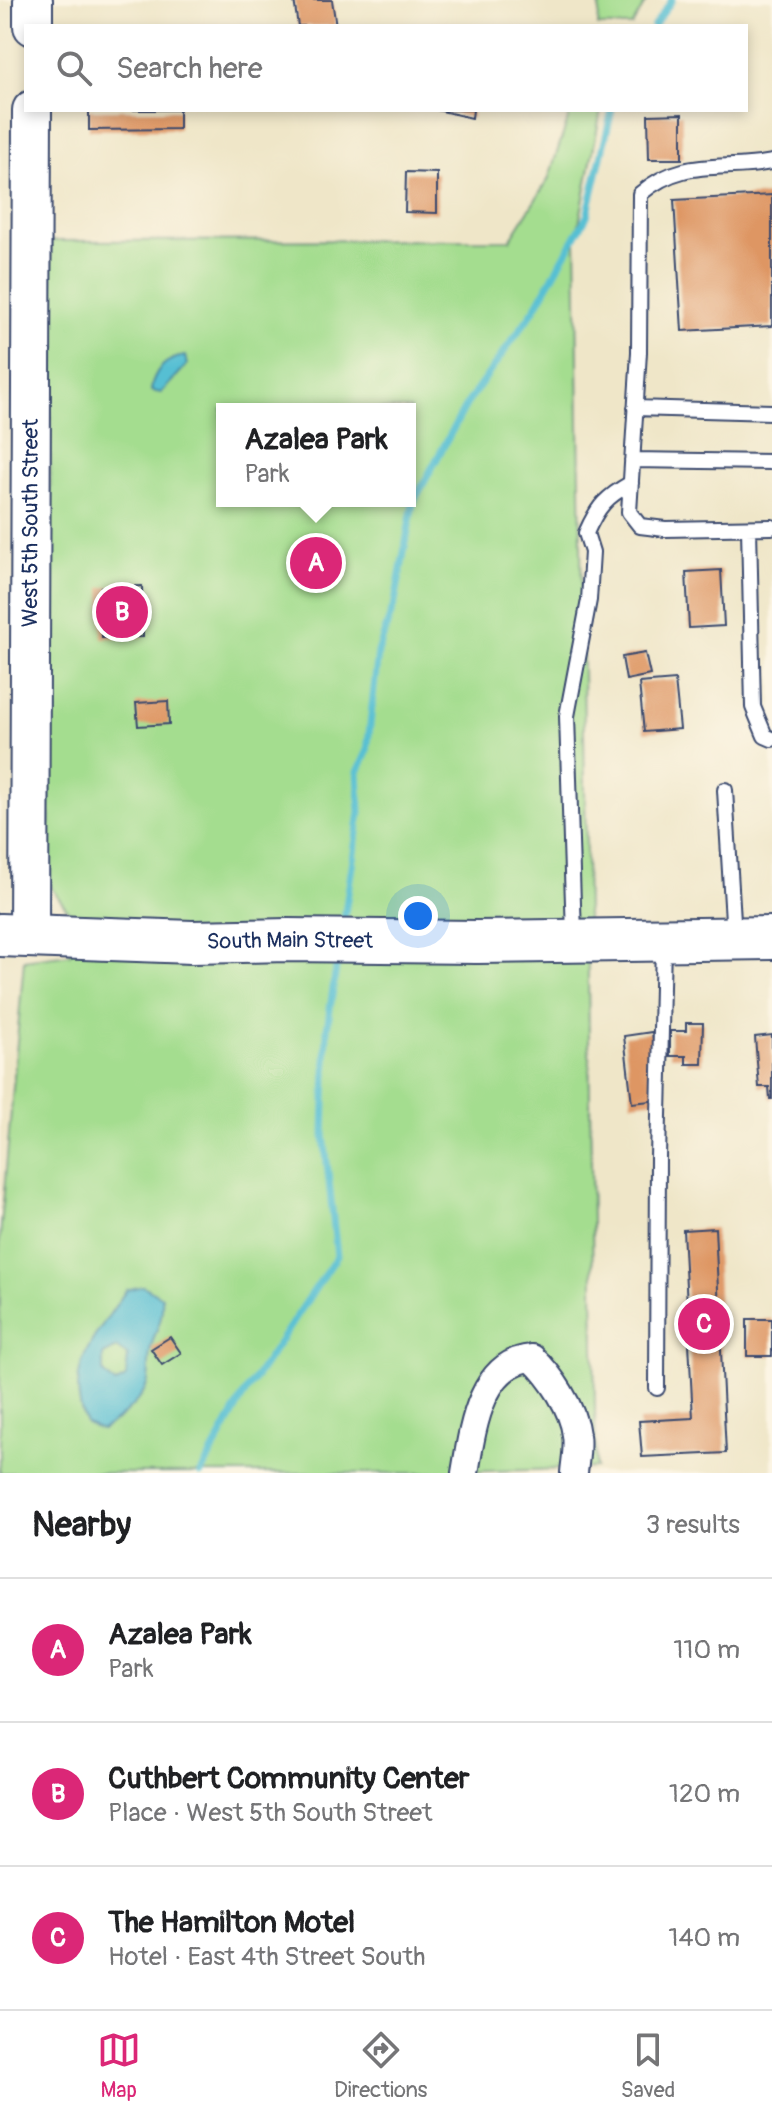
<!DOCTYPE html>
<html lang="en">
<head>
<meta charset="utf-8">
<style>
  :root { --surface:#fff; --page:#f2f2f2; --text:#202124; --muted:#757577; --line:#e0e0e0; --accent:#db2777 }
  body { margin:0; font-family:Pangolin,sans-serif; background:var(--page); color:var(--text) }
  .you { position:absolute; left:418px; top:916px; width:28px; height:28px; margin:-20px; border:6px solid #fff; border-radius:50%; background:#1a73e8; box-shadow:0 0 0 12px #1a73e833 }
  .badge { display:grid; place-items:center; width:52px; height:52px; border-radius:50%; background:var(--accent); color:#fff; font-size:26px; font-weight:700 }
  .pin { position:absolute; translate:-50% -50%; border:4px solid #fff; box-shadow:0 2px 8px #0006 }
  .popup { position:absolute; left:216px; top:403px; width:200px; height:104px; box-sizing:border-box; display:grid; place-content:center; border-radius:0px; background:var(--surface); filter:drop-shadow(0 2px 6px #0005); font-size:26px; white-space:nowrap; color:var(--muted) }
  .popup b { font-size:30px; color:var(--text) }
  .popup::after { content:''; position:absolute; left:50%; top:100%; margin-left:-16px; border:16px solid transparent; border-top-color:var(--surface) }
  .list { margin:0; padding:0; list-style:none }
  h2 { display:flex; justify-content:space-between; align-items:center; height:104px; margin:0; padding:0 32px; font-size:34px }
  h2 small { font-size:26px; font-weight:400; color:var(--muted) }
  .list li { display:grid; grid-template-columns:52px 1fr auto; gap:24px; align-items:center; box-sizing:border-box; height:144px; padding:0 32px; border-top:2px solid var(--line) }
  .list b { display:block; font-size:30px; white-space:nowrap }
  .list p { margin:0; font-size:26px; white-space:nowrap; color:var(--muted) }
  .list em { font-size:26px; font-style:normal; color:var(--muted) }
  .icon { flex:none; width:44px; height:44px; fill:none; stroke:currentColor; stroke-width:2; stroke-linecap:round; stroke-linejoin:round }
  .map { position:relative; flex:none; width:772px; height:1473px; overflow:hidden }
  .search { position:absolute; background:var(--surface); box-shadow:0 4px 12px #0003; left:24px; right:24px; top:24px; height:88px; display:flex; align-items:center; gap:20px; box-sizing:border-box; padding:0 28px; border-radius:0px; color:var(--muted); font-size:30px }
  .sheet { height:536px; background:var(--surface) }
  nav { display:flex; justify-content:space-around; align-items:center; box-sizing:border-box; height:112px; border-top:2px solid var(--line); background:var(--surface); font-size:22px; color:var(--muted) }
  nav a { display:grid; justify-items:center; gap:4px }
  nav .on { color:var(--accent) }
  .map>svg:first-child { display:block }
  .green { fill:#a4dd8f; stroke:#608676; stroke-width:2; fill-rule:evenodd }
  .water { fill:#56bfd3; stroke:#387798; stroke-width:2; fill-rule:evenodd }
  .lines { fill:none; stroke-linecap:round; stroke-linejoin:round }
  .stream { stroke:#56bfd3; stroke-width:7 }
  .building { fill:#de9664 }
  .lane-casing { stroke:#3b4a6e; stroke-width:18 }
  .street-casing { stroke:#3b4a6e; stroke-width:30 }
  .secondary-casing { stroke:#3b4a6e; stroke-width:42 }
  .primary-casing { stroke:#3b4a6e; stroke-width:46 }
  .lane { stroke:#fff; stroke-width:14 }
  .street { stroke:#fff; stroke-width:26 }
  .secondary { stroke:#fff; stroke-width:38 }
  .primary { stroke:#fff; stroke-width:42 }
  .labels { text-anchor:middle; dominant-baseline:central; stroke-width:7; stroke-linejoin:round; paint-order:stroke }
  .street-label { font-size:22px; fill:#1b2f5e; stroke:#fcf5e5 }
</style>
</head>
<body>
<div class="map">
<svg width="772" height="1473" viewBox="0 0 772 1473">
  <rect width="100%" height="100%" fill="#fcf5e5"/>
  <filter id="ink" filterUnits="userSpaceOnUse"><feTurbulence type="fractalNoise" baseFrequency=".0125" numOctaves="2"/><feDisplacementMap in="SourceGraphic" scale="16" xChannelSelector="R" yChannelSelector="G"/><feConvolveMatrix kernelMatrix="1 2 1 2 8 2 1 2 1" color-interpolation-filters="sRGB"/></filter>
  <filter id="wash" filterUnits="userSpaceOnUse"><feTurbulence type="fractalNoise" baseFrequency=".006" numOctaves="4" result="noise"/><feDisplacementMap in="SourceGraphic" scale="32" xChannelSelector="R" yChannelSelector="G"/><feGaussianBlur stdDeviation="1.8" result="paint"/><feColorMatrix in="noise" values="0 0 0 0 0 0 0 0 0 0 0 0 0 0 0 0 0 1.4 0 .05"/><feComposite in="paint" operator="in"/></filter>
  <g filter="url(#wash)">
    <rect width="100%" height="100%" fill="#efe6c8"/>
    <path class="green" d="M 600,0 L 647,0 L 632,26 L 598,26 Z
      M 571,110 L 601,110 L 576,239 L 596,1468 L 422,1473 L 0,1473 L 0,1238 L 24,960 L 70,954 L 68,910 L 49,885 L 51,241 L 510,240 L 548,180 ZM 222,409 L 410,409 L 410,501 L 222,501 Z"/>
    <path class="water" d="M 185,356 L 187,365 L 161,393 L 151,391 C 153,371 165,359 185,356 Z
      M 143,1286 L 162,1297 C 164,1324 154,1329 150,1353 C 148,1363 150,1375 147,1385 C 139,1404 119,1419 102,1430 L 86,1424 C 62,1366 97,1336 126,1290 ZM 117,1348 L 128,1356 L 126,1378 L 115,1384 L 103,1372 L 103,1355 Z"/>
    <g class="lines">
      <path class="stream" d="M 654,26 L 672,0
        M 343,926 L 360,812 L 358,772 L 367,752 L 378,652 L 395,602 L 413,503 L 466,405 L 534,310 L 587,216 L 612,110
        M 201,1473 L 242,1398 L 337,1256 L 324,1135 L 327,1029 L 336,968"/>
    </g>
    <g id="blocks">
      <path class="building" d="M 294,0 L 332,0 L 336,26 L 298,26 Z
        M 89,110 L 179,110 L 179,129 L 89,130 Z
        M 437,110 L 473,110 L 472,118 Z
        M 682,114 L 682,159 L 649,159 L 648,115 Z
        M 406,172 L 437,173 L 437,213 L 405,212 Z
        M 772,195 L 772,326 L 682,331 L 674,200 Z
        M 721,570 L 724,626 L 689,628 L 686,572 Z
        M 142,586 L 143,637 L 102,638 L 101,587 Z
        M 645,653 L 650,675 L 626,680 L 622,657 Z
        M 675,680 L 680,729 L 644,732 L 639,683 Z
        M 168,701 L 169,724 L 138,726 L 136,703 Z
        M 686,1023 L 703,1023 L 702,1064 L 686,1064 L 686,1056 L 670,1056 L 670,1031 L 686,1031 Z
        M 652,1032 L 660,1100 L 632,1103 L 624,1036 Z
        M 772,1035 L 772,1099 L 770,1099 L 769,1087 L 759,1087 L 755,1037 Z
        M 715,1228 L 726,1453 L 642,1457 L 639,1421 L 693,1418 L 683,1230 Z
        M 747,1319 L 772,1319 L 772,1356 L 747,1356 Z
        M 170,1337 L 181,1353 L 162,1365 L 151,1349 Z"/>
    </g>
  </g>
  <g filter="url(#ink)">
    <use href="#blocks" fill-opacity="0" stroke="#3b4a6e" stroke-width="2"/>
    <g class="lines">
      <g class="lane-casing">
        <path id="lane" d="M 772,162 C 722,172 684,156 640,194 L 639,352 L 629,512 L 640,526 L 665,529 L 772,527
          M 635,408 L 772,412
          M 632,460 L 772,462
          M 749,528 L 753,707 L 765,736 L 772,739
          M 725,790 L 734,937
          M 574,935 L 567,716 L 589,600 L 592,552 L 586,533 C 598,506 606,497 631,483
          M 657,1388 L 658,1158 L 663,944"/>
      </g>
      <g class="street-casing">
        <path id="street" d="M 465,1473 C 472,1432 480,1362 532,1358 C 551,1376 573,1408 576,1435 C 578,1447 575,1461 574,1473"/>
      </g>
      <g class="secondary-casing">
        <g id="secondary">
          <path d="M 33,0 L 33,26"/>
          <path id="s1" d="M 29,937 L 32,110"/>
        </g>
      </g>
      <g class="primary-casing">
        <g id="primary">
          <path id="s2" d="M 0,935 L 192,942 L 287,940 L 477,942 L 772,938"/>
        </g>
      </g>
      <use href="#lane" class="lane"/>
      <use href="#street" class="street"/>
      <use href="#secondary" class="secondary"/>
      <use href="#primary" class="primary"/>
    </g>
  </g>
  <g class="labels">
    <g class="street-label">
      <text stroke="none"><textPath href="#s1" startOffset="414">West 5th South Street</textPath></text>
      <text stroke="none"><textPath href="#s2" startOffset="290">South Main Street</textPath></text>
    </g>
  </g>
</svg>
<div class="you"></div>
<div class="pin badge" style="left:316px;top:563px">A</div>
<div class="popup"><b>Azalea Park</b>Park</div>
<div class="pin badge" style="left:122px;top:612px">B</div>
<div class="pin badge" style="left:704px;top:1324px">C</div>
<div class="search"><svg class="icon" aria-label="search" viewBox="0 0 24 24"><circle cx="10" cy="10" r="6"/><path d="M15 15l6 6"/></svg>Search here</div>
</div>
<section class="sheet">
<h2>Nearby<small>3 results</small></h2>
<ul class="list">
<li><span class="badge">A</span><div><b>Azalea Park</b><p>Park</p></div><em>110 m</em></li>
<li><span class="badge">B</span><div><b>Cuthbert Community Center</b><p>Place · West 5th South Street</p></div><em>120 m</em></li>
<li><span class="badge">C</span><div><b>The Hamilton Motel</b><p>Hotel · East 4th Street South</p></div><em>140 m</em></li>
</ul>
</section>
<nav>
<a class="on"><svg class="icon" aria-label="map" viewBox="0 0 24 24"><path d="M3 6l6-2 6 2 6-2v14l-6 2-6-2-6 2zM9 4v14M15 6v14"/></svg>Map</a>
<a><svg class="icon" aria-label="directions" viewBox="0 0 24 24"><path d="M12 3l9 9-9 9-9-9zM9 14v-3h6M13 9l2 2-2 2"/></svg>Directions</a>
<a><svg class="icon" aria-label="saved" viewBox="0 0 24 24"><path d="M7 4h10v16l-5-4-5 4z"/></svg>Saved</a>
</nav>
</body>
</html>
